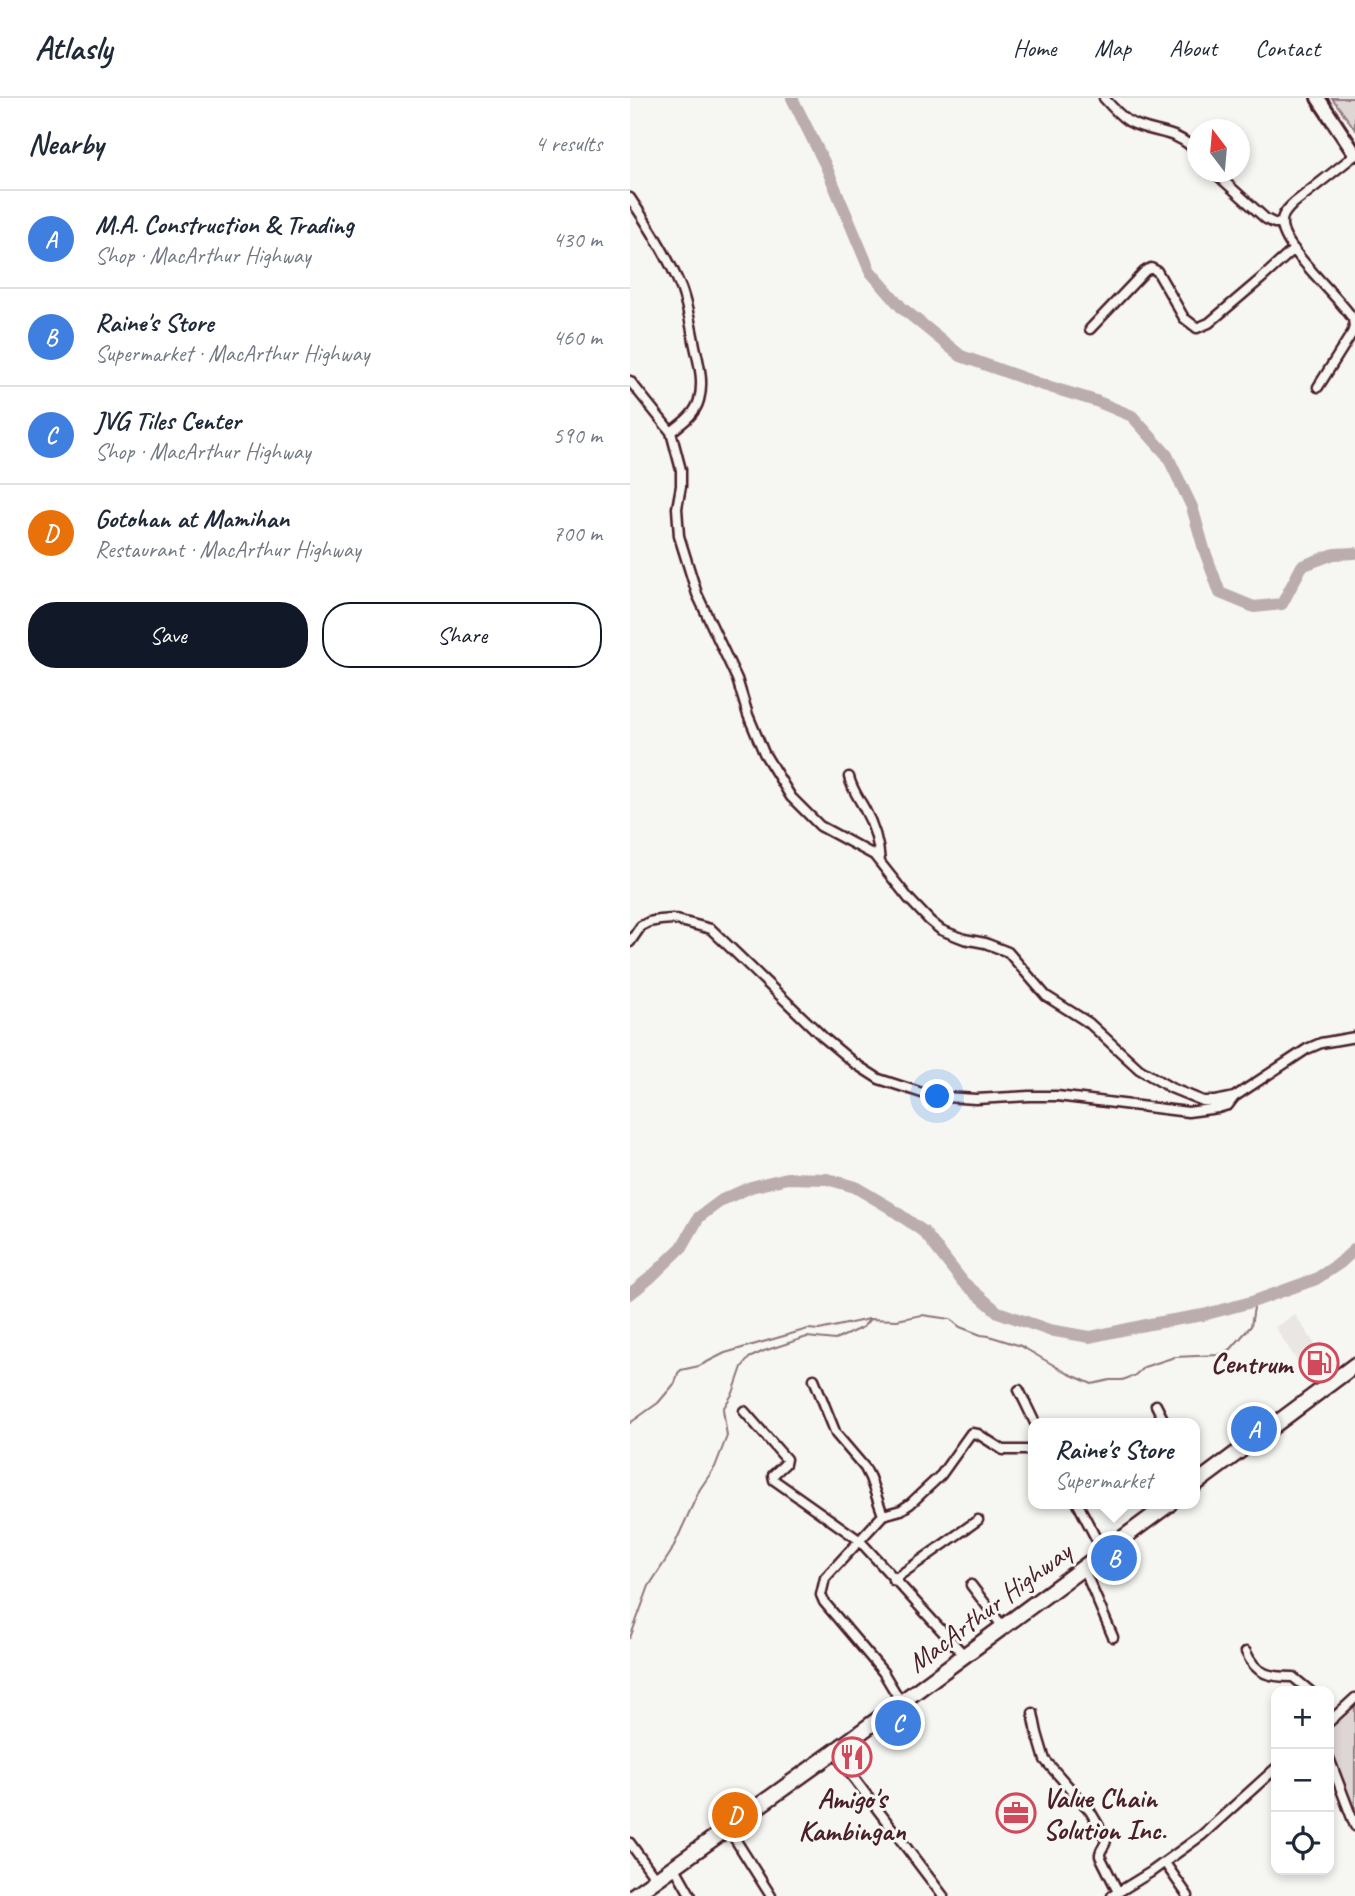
<!DOCTYPE html>
<html lang="en">
<head>
<meta charset="utf-8">
<style>
  :root { --surface:#fff; --page:#f6f6f7; --text:#1f2937; --muted:#747a83; --line:#e0e1e3; --accent:#111827 }
  body { margin:0; font-family:Caveat,sans-serif; background:var(--page); color:var(--text) }
  .controls { position:absolute; right:21px; bottom:21px; display:grid; overflow:hidden; border-radius:14px; box-shadow:0 4px 10px #0003 }
  .controls button { width:63px; height:63px; display:grid; place-items:center; padding:0; border:0; border-bottom:2px solid var(--line); background:var(--surface); color:var(--text); font:35px sans-serif }
  .compass { position:absolute; left:557px; top:21px; width:63px; height:63px; border-radius:50%; background:var(--surface); box-shadow:0 4px 10px #0003; rotate:344deg }
  .you { position:absolute; left:308px; top:999px; width:24px; height:24px; margin:-18px; border:5px solid #fff; border-radius:50%; background:#1a73e8; box-shadow:0 0 0 10px #1a73e833 }
  .badge { display:grid; place-items:center; width:46px; height:46px; border-radius:50%; background:var(--accent); color:#fff; font-size:23px; font-weight:700 }
  .pin { position:absolute; translate:-50% -50%; border:4px solid #fff; box-shadow:0 2px 7px #0006 }
  .popup { position:absolute; left:398px; top:1320px; width:172px; height:91px; box-sizing:border-box; display:grid; place-content:center; border-radius:14px; background:var(--surface); filter:drop-shadow(0 2px 5px #0005); font-size:23px; white-space:nowrap; color:var(--muted) }
  .popup b { font-size:26px; color:var(--text) }
  .popup::after { content:''; position:absolute; left:50%; top:100%; margin-left:-14px; border:14px solid transparent; border-top-color:var(--surface) }
  .list { margin:0; padding:0; list-style:none }
  h2 { display:flex; justify-content:space-between; align-items:center; height:91px; margin:0; padding:0 28px; font-size:30px }
  h2 small { font-size:23px; font-weight:400; color:var(--muted) }
  .list li { display:grid; grid-template-columns:46px 1fr auto; gap:21px; align-items:center; box-sizing:border-box; height:98px; padding:0 28px; border-top:2px solid var(--line) }
  .list b { display:block; font-size:26px; white-space:nowrap }
  .list p { margin:0; font-size:23px; white-space:nowrap; color:var(--muted) }
  .list em { font-size:23px; font-style:normal; color:var(--muted) }
  .actions { display:flex; gap:14px; padding:21px 28px }
  .actions a { flex:1; padding:16px 0; border:2px solid var(--accent); border-radius:28px; text-align:center; font-size:24px; color:var(--accent) }
  .actions .main { background:var(--accent); color:#fff }
  .icon { flex:none; width:38px; height:38px; fill:none; stroke:currentColor; stroke-width:2; stroke-linecap:round; stroke-linejoin:round }
  .map { position:relative; flex:none; width:725px; height:1798px; overflow:hidden }
  header { display:flex; align-items:center; gap:42px; box-sizing:border-box; height:98px; padding:0 35px; background:var(--surface); border-bottom:2px solid var(--line) }
  header strong { font-size:33px }
  nav { display:flex; gap:38px; margin-inline-start:auto; font-size:24px }
  main { display:flex }
  aside { flex:1; background:var(--surface) }
  .map>svg:first-child { display:block }
  .built { fill:#e9e6e3 }
  .green { fill:#ddd6d5; stroke:#947a80; stroke-width:2 }
  .lines { fill:none; stroke-linecap:round; stroke-linejoin:round }
  .stream { stroke:#8e747a; stroke-width:2 }
  .river { stroke:#bbadae; stroke-width:12 }
  .street-casing { stroke:#4a1f2b; stroke-width:13 }
  .primary-casing { stroke:#4a1f2b; stroke-width:18 }
  .highway-casing { stroke:#4a1f2b; stroke-width:19 }
  .street { stroke:#f6f6f2; stroke-width:8 }
  .primary { stroke:#f6f6f2; stroke-width:12 }
  .highway { stroke:#f6f6f2; stroke-width:14 }
  .labels { text-anchor:middle; dominant-baseline:central; stroke-width:6; stroke-linejoin:round; paint-order:stroke }
  .poi-label { font-size:28px; font-weight:bold; fill:#4a1f2b; stroke:#f6f6f2; text-anchor:end }
  .street-label { font-size:28px; fill:#4a1f2b; stroke:#f6f6f2 }
</style>
</head>
<body>
<header>
<strong>Atlasly</strong>
<nav><a>Home</a><a>Map</a><a>About</a><a>Contact</a></nav>
</header>
<main>
<aside>
<h2>Nearby<small>4 results</small></h2>
<ul class="list">
<li><span class="badge" style="background:#3f7fe0">A</span><div><b>M.A. Construction &amp; Trading</b><p>Shop · MacArthur Highway</p></div><em>430 m</em></li>
<li><span class="badge" style="background:#3f7fe0">B</span><div><b>Raine's Store</b><p>Supermarket · MacArthur Highway</p></div><em>460 m</em></li>
<li><span class="badge" style="background:#3f7fe0">C</span><div><b>JVG Tiles Center</b><p>Shop · MacArthur Highway</p></div><em>590 m</em></li>
<li><span class="badge" style="background:#e8710a">D</span><div><b>Gotohan at Mamihan</b><p>Restaurant · MacArthur Highway</p></div><em>700 m</em></li>
</ul>
<div class="actions"><a class="main">Save</a><a>Share</a></div>
</aside>
<div class="map">
<svg width="725" height="1798" viewBox="0 0 725 1798">
  <rect width="100%" height="100%" fill="#f6f6f2"/>
  <filter id="ink" filterUnits="userSpaceOnUse"><feTurbulence type="fractalNoise" baseFrequency=".0143" numOctaves="2"/><feDisplacementMap in="SourceGraphic" scale="14" xChannelSelector="R" yChannelSelector="G"/><feConvolveMatrix kernelMatrix="1 2 1 2 8 2 1 2 1" color-interpolation-filters="sRGB"/></filter>
  <g filter="url(#ink)">
    <path class="built" d="M 665,1217 L 703,1273 L 682,1286 L 645,1229 Z"/>
    <path class="green" d="M 702,0 L 725,0 L 725,31 Z
      M 725,1603 L 725,1732 L 699,1664 L 699,1627 Z"/>
    <g class="lines">
      <path class="stream" d="M 0,1325 L 28,1305 L 45,1285 L 48,1275 L 51,1272 L 69,1268 L 95,1255 L 178,1231 L 189,1232 L 239,1221 L 267,1222 L 292,1217 L 320,1221 L 330,1229 L 351,1237 L 359,1238 L 391,1248 L 437,1275 L 462,1286 L 480,1282 L 492,1282 L 504,1278 L 514,1269 L 545,1259 L 588,1257 L 601,1251 L 621,1228 L 625,1203
        M 0,1540 L 19,1488 L 41,1454 L 70,1391 L 85,1369 L 97,1338 L 93,1311 L 103,1295 L 112,1269 L 119,1260 L 134,1253 L 177,1239 L 205,1242 L 233,1229 L 239,1222"/>
      <path class="river" d="M 162,0 L 195,66 L 240,173 L 272,210 L 331,258 L 407,285 L 466,303 L 502,318 L 537,357 L 562,409 L 574,451 L 590,495 L 624,509 L 652,506 L 672,468 L 704,456 L 725,455
        M 0,1196 L 20,1180 L 52,1149 L 69,1119 L 92,1102 L 121,1089 L 157,1080 L 197,1081 L 225,1089 L 259,1109 L 294,1134 L 333,1184 L 368,1214 L 419,1232 L 460,1239 L 520,1226 L 573,1217 L 625,1203 L 686,1181 L 710,1165 L 725,1151"/>
      <g class="street-casing">
        <path id="street" d="M 474,0 C 481,8 489,17 498,23 C 523,37 546,30 568,55
          M 584,74 L 636,121 L 644,125 L 652,125
          M 0,100 C 19,128 38,158 51,190 C 58,209 61,228 65,248 C 69,266 74,284 69,302 C 65,317 52,325 41,334
          M 460,231 L 515,173 L 521,170 L 527,173 L 554,220 L 567,230 L 579,225 L 632,180 L 664,151
          M 0,283 L 41,334 L 51,372 L 51,388 L 47,410 L 49,438 L 67,496 L 107,581 L 118,617 L 134,655 L 161,699 L 190,728 L 244,757 L 279,801 L 300,823 L 311,832 L 334,841 L 355,845 L 378,854 L 416,898 L 459,925 L 509,971 L 541,990 L 573,1003 L 585,1003 L 604,999 L 677,951 L 691,945 L 725,939
          M 688,289 L 722,235 L 724,229 L 723,221 C 710,199 649,148 652,123 C 652,116 659,110 664,105 L 725,57
          M 219,679 C 222,691 228,699 234,710 C 243,726 249,745 250,764
          M 0,844 L 11,828 L 19,824 L 30,822 L 43,821 L 81,831 L 193,939 L 224,965 L 249,981 L 292,995 L 315,999 L 346,1001 L 399,998 L 427,998 L 558,1014 L 588,1010 L 598,1007 L 604,999
          M 184,1281 L 206,1336 L 235,1370 L 240,1380 L 253,1417 L 195,1480 L 191,1497 L 194,1504 L 253,1574 L 271,1604
          M 389,1292 L 405,1325
          M 526,1307 L 535,1325
          M 114,1313 L 156,1361 L 155,1366 L 143,1377 L 144,1382 L 229,1442 L 334,1557
          M 448,1406 L 473,1454
          M 253,1417 L 271,1412 L 280,1406 L 311,1377 L 341,1335 L 348,1336 L 373,1352 L 404,1352
          M 453,1469 L 483,1539
          M 263,1482 L 348,1422
          M 341,1487 L 373,1529
          M 616,1554 C 626,1577 640,1579 663,1579 L 680,1593
          M 403,1615 L 407,1635 L 415,1662 L 460,1713 L 476,1740 C 477,1748 469,1751 470,1758 L 488,1794
          M 699,1624 L 725,1600
          M 204,1654 L 313,1798
          M 699,1660 L 725,1728
          M 98,1730 L 141,1798
          M 0,1745 L 26,1781
          M 535,1765 L 558,1798
          M 44,1768 L 61,1798
          M 482,1798 L 521,1774 L 572,1737 L 646,1670"/>
      </g>
      <g class="primary-casing">
        <path id="primary" d="M 688,0 L 725,56"/>
      </g>
      <g class="highway-casing">
        <path id="highway" d="M 564,1387 L 725,1267
          M 3,1798 L 204,1654 L 539,1406"/>
      </g>
      <use href="#street" class="street"/>
      <use href="#primary" class="primary"/>
      <use href="#highway" class="highway"/>
    </g>
  </g>
  <defs>
    <g id="fuel-ring" transform="scale(2.0125)"><circle r="9.5" fill="#f6f6f2" stroke="#d1495b" stroke-width="1.5"/><path d="M-5.5-6h7V0h2V4h1.3V-2.5L3-4.5l.8-.8L6-3V5H2.5V1h-1V6h-7ZM-4.2-4.7v3.2H.2V-4.7Z" fill="#d1495b"/></g>
    <g id="restaurant-ring" transform="scale(2.0125)"><circle r="9.5" fill="#f6f6f2" stroke="#d1495b" stroke-width="1.5"/><path d="M-5-6h1v4h1v-4h1v4h1v-4h1v5L-1.5 .5V6h-2V.5L-5-1ZM5-6V6H3V1.5H1.5Q1.5-4 5-6Z" fill="#d1495b"/></g>
    <g id="office-ring" transform="scale(2.0125)"><circle r="9.5" fill="#f6f6f2" stroke="#d1495b" stroke-width="1.5"/><path d="M-6-3h4V-5.5h4V-3h4V5H-6ZM-1-4.5V-3h2v-1.5ZM-6 0V1H6V0Z" fill="#d1495b"/></g>
  </defs>
  <g fill-rule="evenodd">
    <use href="#fuel-ring" x="689" y="1265"/>
    <use href="#restaurant-ring" x="222" y="1659"/>
    <use href="#office-ring" x="386" y="1715"/>
  </g>
  <g class="labels">
    <g class="poi-label">
      <text x="662" y="1265">Centrum</text>
      <text x="413" y="1699" text-anchor="start">Value Chain<tspan x="413" dy="32">Solution Inc.</tspan></text>
      <text x="222" y="1700" text-anchor="middle">Amigo's<tspan x="222" dy="32">Kambingan</tspan></text>
    </g>
    <g class="street-label">
      <text transform="translate(359 1509) rotate(-37)">MacArthur Highway</text>
    </g>
  </g>
</svg>
<div class="controls">
<button>+</button>
<button>−</button>
<button><svg class="icon" aria-label="locate" viewBox="0 0 24 24"><circle cx="12" cy="12" r="6"/><path d="M12 2v4M12 18v4M2 12h4M18 12h4"/></svg></button>
</div>
<svg class="compass" viewBox="-18 -18 36 36"><path d="M0-13l5 13h-10z" fill="#e53935"/><path d="M0 13l5-13h-10z" fill="#747a83"/></svg>
<div class="you"></div>
<div class="pin badge" style="left:624px;top:1331px;background:#3f7fe0">A</div>
<div class="pin badge" style="left:484px;top:1460px;background:#3f7fe0">B</div>
<div class="popup"><b>Raine's Store</b>Supermarket</div>
<div class="pin badge" style="left:268px;top:1625px;background:#3f7fe0">C</div>
<div class="pin badge" style="left:105px;top:1717px;background:#e8710a">D</div>
</div>
</main>
</body>
</html>
